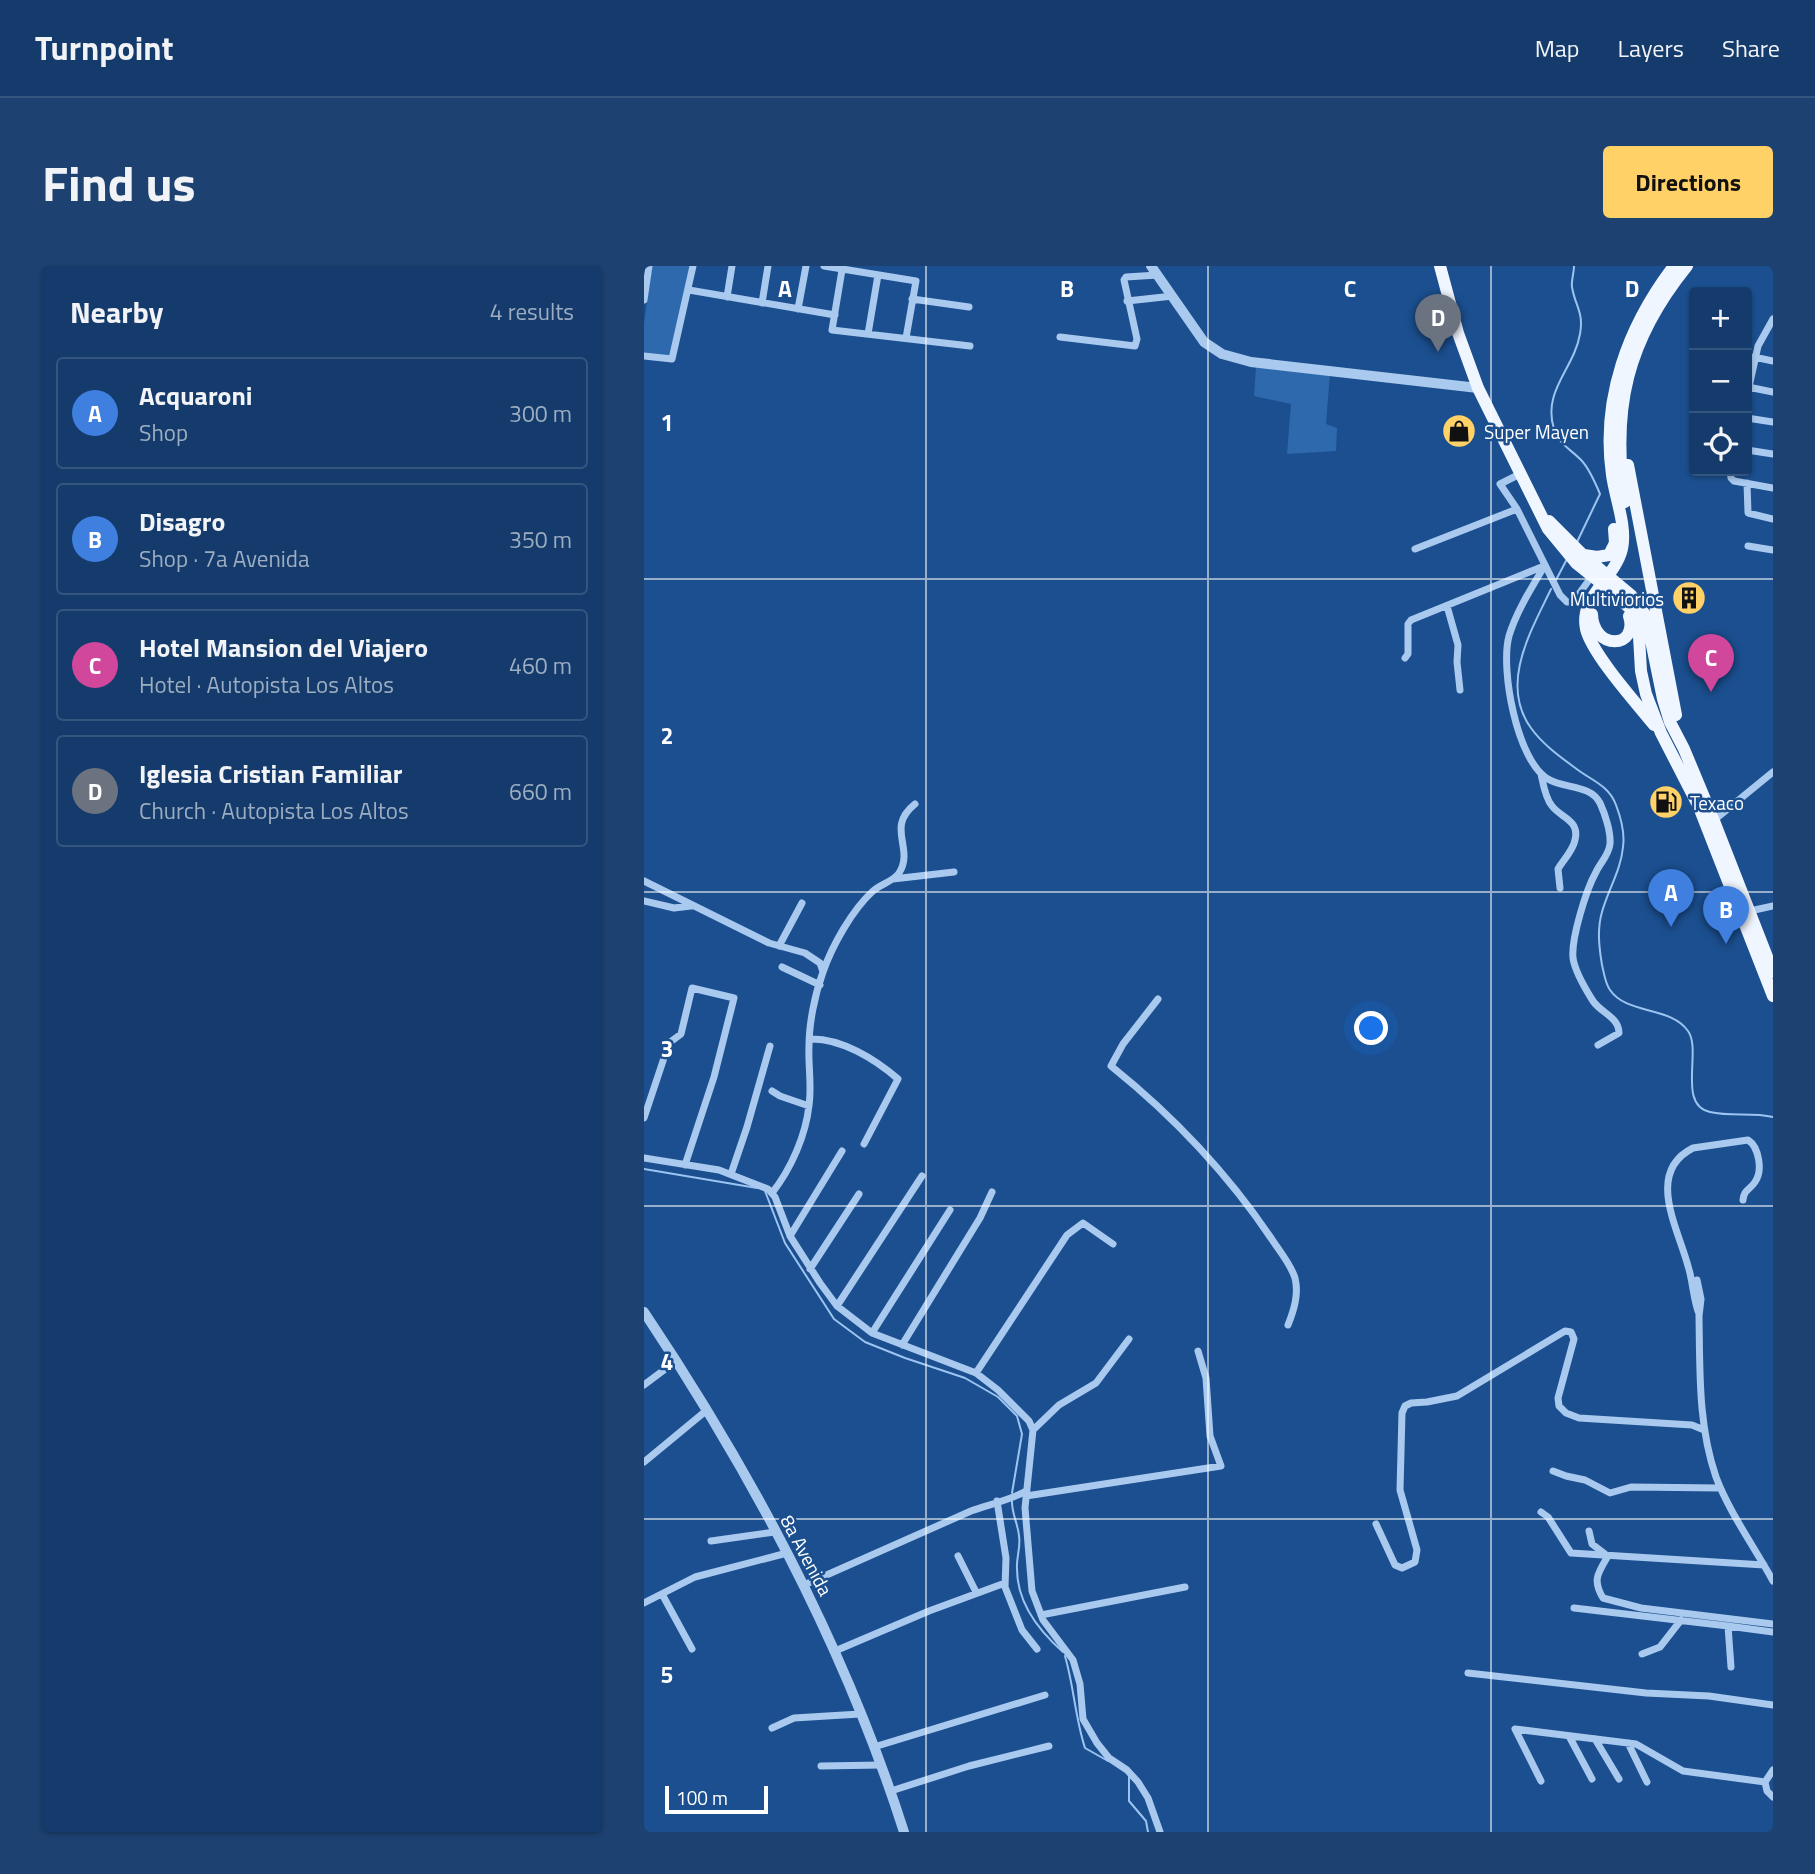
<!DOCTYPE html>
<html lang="en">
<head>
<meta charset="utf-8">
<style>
  :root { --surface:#143b6b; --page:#1d4271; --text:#f1f3f6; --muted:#9dadc1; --line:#33557e; --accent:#ffd166 }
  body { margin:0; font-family:"Titillium Web",sans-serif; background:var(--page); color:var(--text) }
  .controls { position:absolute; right:21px; top:21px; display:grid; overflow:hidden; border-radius:7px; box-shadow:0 2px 5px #0004 }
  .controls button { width:63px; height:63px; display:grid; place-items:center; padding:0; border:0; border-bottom:2px solid var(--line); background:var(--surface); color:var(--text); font:35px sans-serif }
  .scale { position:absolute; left:21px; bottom:18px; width:103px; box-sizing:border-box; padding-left:7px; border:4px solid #fff; border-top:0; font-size:19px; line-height:24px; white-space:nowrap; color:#fff; -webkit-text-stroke:5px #1b4f8f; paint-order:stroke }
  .you { position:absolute; left:728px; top:763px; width:24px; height:24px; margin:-18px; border:5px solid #fff; border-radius:50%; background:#1a73e8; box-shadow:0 0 0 10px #1a73e833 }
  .badge { display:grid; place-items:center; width:46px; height:46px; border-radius:50%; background:var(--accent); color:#fff; font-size:23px; font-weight:700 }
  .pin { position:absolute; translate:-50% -58px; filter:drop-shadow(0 2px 4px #0008) }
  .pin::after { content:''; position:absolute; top:37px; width:24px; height:21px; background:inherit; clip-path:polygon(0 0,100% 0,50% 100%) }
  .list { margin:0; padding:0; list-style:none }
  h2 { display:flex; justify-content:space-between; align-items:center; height:91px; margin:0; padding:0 28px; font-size:30px }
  h2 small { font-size:23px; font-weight:400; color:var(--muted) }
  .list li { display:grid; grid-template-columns:46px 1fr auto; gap:21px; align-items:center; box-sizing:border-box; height:112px; margin:0 14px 14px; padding:0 14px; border:2px solid var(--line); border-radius:7px }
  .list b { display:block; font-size:26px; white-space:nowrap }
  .list p { margin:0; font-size:23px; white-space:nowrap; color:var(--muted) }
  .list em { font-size:23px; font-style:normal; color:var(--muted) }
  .icon { flex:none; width:38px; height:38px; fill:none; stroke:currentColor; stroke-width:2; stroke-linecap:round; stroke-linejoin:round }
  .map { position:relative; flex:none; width:1129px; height:1566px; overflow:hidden; border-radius:7px }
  header { display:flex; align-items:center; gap:42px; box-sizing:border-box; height:98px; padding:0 35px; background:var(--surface); border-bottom:2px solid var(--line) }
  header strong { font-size:33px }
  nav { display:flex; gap:38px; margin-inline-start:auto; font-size:24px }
  .intro { display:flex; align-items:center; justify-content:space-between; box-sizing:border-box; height:168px; padding:0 42px }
  h1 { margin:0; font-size:49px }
  .button { padding:18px 32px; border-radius:7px; background:var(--accent); color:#111; font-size:24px; font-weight:700 }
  main { display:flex; gap:42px; padding:0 42px }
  aside { flex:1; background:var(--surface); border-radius:7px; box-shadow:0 2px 5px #0004 }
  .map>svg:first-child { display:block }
  .green { fill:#2e69ad }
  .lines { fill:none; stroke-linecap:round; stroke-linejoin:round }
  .stream { stroke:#9cc4f0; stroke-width:2 }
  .minor { stroke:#a9c9ee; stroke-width:7 }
  .tertiary { stroke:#a9c9ee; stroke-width:10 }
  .primary { stroke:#f0f6ff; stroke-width:12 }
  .grid { fill:none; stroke:#fff; stroke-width:2; stroke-opacity:0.55 }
  .labels { text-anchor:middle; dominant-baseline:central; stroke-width:5; stroke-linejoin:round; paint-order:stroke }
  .poi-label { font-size:19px; fill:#fff; stroke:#1b4f8f; text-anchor:start }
  .street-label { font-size:19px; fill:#fff; stroke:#1b4f8f }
  .grid-label { font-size:23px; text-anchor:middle; font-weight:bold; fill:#fff; stroke:#1b4f8f; stroke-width:5; stroke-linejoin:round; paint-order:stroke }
</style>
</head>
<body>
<header>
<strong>Turnpoint</strong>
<nav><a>Map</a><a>Layers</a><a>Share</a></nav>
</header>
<div class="intro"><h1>Find us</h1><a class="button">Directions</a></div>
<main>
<aside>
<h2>Nearby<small>4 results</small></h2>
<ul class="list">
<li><span class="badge" style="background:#3f7fe0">A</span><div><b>Acquaroni</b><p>Shop</p></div><em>300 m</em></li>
<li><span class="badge" style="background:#3f7fe0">B</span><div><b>Disagro</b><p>Shop · 7a Avenida</p></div><em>350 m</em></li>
<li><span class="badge" style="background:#d1479c">C</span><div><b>Hotel Mansion del Viajero</b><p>Hotel · Autopista Los Altos</p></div><em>460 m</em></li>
<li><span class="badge" style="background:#6b7280">D</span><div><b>Iglesia Cristian Familiar</b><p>Church · Autopista Los Altos</p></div><em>660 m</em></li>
</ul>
</aside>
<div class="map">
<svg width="1129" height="1566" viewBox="0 0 1129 1566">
  <rect width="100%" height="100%" fill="#1b4f8f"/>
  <path class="green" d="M 8,0 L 46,0 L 28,90 L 0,87 L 0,57 Z
    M 612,101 L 686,107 L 682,158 L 693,162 L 692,185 L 643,188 L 647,138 L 610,130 Z"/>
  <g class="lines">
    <path class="stream" d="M 930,0 C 930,7 927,15 928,21 C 931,40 940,46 936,68 C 930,103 898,125 910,163 C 914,178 928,184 938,195 C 946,204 951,216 956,228 L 933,276
      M 912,314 L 923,293
      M 907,323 C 887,365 855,418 887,462 C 899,479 918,492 934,504 C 949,515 965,520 972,539 C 977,552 981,567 979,581 C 977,604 964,624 958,646 C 953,663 955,681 958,699 C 960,707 961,717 966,724 C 983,749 1027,740 1044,765 C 1058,784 1033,839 1066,846 C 1087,851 1108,846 1129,851
      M 0,903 L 113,922
      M 121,925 L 141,977 L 190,1053 L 221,1076 L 261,1092 L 321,1112 L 354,1131 L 373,1150 L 378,1168 L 368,1227
      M 368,1233 C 367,1247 374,1257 375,1270 C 377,1281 372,1292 373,1303 C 373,1337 394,1364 419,1386
      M 421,1390 C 430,1421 431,1451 441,1482 L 464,1495
      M 485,1510 L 485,1535 L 502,1555 L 504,1566"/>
    <path class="minor" d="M 180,0 L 272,15 L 262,72
      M 198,4 L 188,64 L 326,80
      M 45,24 L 191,49
      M 83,31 L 88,0
      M 268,33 L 325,41
      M 0,34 L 5,0
      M 483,35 L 529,30
      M 118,37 L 124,0
      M 154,43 L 162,0
      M 224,68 L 234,9
      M 416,71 L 491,80 L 493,73 L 480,14 L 482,11 L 514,9
      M 0,90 L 28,93 L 49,0
      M 1110,91 L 1129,95
      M 1104,121 L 1129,126
      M 1103,130 L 1114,80 L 1129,53
      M 1103,152 L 1129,156
      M 1103,184 L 1129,188
      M 1086,205 L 1087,212 L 1090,215 L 1129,222
      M 876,208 L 856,218 L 873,243 L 916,329 L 923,336 L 929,336 L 948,310
      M 1103,217 L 1104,247 L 1129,253
      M 1104,280 L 1129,284
      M 771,283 L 873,243
      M 901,299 C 888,321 872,346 865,370 C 856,403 873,495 904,513 C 920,523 946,518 956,537 C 961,548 967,566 966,578 C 965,589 956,597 952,606 C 942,624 927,673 929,692 C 931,706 942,724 949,735 C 957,747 975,751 975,767 L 954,779
      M 803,340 L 814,379 L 813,396 L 816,424
      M 761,392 L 764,388 L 764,358 L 767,354 L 900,300
      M 897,508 C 899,517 901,532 908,540 C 917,552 936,554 931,574 C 929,585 919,594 914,603 L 916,622
      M 1069,555 L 1129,506
      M 249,613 L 310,606
      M 0,615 L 125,677 L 161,687 L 176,697 L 179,706
      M 0,635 L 30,642 L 47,640
      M 1106,645 L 1129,640
      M 135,680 L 158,637
      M 138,701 L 176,719
      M 514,733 L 479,778 L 467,800 C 528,849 585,909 629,975 C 637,987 647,999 651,1012 C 655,1028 650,1044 644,1059
      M 166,773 C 197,772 231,793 254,813 L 220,878
      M 128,825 L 136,830 L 165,840
      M 0,852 L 25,777 L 37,768 L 48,722 L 90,732 L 70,811 L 41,899
      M 0,892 L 75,904 L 124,923 L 131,931 L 146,970 L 176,1017 L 193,1040 L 228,1067 L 332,1107 L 354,1124 L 385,1155 L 389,1164 L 381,1242 L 388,1325 L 399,1354 L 429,1394 L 436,1418 L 439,1453 L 453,1477 L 465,1492 L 483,1504 L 494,1516 L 504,1532 L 516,1566
      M 87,908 L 103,861 L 126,780
      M 128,927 C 147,903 162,869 165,839 C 168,819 164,800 165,780 C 165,757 171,728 179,706 C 188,680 208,644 229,625 C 237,618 250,615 255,607 C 271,582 241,562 271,538
      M 146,970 L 198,885
      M 166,1003 L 215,928
      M 1053,1014 L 1057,1033 L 1055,1050 C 1056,1104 1054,1159 1072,1211 C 1085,1246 1111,1282 1129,1315
      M 193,1040 L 278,910
      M 1055,1048 C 1049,1033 1049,1015 1044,1000 C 1034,962 1001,906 1049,882 L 1104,874 C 1115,881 1119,905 1111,916 C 1106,924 1100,923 1099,934
      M 228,1067 L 306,944
      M 258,1079 L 336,952 L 348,926
      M 332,1107 L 423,969 L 439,957 L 469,978
      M 0,1119 L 32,1095
      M 389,1164 L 415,1139 L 452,1117 L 485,1073
      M 0,1196 L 63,1144
      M 909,1205 L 922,1210 L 941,1214 L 966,1227 L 987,1221 L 1076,1222
      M 382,1230 L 577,1200 L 566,1170 L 562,1112 L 554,1085
      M 353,1235 L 362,1292 L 361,1321 L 378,1364 L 393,1383
      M 897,1246 L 904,1251 L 927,1287 L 1120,1299
      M 732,1258 L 751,1299 L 758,1302 L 771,1296 L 773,1284 L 756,1224 L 758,1147 L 761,1140 L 767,1137 L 783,1136 L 813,1130 L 921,1065 L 927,1066 L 930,1073 L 914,1132 L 915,1140 L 922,1147 L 935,1152 L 1048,1159 L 1060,1164
      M 945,1265 L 948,1278 L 961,1288
      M 67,1275 L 131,1266
      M 314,1290 L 332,1326
      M 964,1290 C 954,1307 948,1314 959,1332 L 997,1342 L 1129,1358
      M 160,1319 L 327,1245 C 343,1239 367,1234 382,1225
      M 18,1328 L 48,1383
      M 0,1337 L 51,1311 L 143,1287
      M 930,1342 L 1084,1360
      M 397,1349 L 541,1321
      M 191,1385 L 285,1345 L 361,1317
      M 998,1388 L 1016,1381 L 1037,1354
      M 1087,1401 L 1084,1360 L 1129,1366
      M 824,1407 L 1002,1427 L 1065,1430 L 1129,1439
      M 128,1462 L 150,1452 L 216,1448
      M 925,1470 L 948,1513
      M 951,1473 L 975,1513
      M 984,1477 L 1003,1516
      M 230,1481 L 401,1429
      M 177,1500 L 237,1499
      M 1129,1504 L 1121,1516 L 1123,1525 L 1129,1531
      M 897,1515 L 871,1463 L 992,1478 L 1039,1505 L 1121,1516
      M 247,1525 L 325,1500 L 405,1480"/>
    <path class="tertiary" d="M 507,0 L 560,76 L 578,88 L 607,96 L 834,122
      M 0,1046 C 108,1207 201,1381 260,1566"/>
    <path class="primary" d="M 796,0 L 814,67 L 834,122 L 904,263 L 932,297 L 967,325 L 990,346 L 994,353 L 997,405 L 1002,428 L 1017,467 L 1055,541 L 1129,730
      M 984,199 L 1032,449
      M 981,236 C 967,143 983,74 1043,0
      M 905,255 L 939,289 L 987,329 L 1002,350 L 1019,433 L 1026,456 L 1040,483 L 1070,555 L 1129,706
      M 940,289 L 953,291 L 965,289 L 971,277 L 970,263
      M 948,348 C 949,385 995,383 985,350
      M 1010,459 C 993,438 948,388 942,363 C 935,330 971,313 978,283 C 983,260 971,232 968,209 C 957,133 984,60 1030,0"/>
  </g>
  <path class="grid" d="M 282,0 L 282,1566M 564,0 L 564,1566M 847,0 L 847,1566M 0,313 L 1129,313M 0,626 L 1129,626M 0,940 L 1129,940M 0,1253 L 1129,1253"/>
  <defs>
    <g id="shop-disc" transform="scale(1.75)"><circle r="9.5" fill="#ffd166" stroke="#1b4f8f"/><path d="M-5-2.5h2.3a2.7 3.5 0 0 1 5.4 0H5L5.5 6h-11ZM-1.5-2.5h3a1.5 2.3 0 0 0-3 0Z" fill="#111"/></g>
    <g id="building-disc" transform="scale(1.75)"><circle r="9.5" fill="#ffd166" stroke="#1b4f8f"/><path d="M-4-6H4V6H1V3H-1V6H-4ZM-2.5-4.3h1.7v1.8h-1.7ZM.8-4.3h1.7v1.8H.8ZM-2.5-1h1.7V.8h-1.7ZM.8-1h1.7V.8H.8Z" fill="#111"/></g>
    <g id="fuel-disc" transform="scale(1.75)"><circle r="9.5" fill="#ffd166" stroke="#1b4f8f"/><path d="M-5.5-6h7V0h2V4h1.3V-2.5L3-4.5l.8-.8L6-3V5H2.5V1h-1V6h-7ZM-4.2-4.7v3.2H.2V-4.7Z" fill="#111"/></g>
  </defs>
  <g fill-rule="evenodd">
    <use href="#shop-disc" x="815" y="165"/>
    <use href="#building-disc" x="1045" y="332"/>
    <use href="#fuel-disc" x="1022" y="536"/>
  </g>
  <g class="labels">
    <g class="poi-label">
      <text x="840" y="165">Super Mayen</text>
      <text x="1020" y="332" text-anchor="end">Multiviorios</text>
      <text x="1046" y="536">Texaco</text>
    </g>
    <g class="street-label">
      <text transform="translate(163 1289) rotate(62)">8a Avenida</text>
    </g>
  </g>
  <g class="grid-label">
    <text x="141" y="31">A</text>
    <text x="423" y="31">B</text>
    <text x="706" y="31">C</text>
    <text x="988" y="31">D</text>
    <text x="23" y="165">1</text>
    <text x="23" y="478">2</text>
    <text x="23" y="791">3</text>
    <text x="23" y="1104">4</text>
    <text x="23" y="1417">5</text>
  </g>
</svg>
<div class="controls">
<button>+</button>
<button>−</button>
<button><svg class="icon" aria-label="locate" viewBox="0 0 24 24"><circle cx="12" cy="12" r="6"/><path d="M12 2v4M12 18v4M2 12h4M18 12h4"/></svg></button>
</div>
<div class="scale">100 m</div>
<div class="you"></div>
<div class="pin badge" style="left:1027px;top:661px;background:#3f7fe0">A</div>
<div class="pin badge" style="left:1082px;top:678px;background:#3f7fe0">B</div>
<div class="pin badge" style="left:1067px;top:426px;background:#d1479c">C</div>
<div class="pin badge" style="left:794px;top:86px;background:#6b7280">D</div>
</div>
</main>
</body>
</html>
